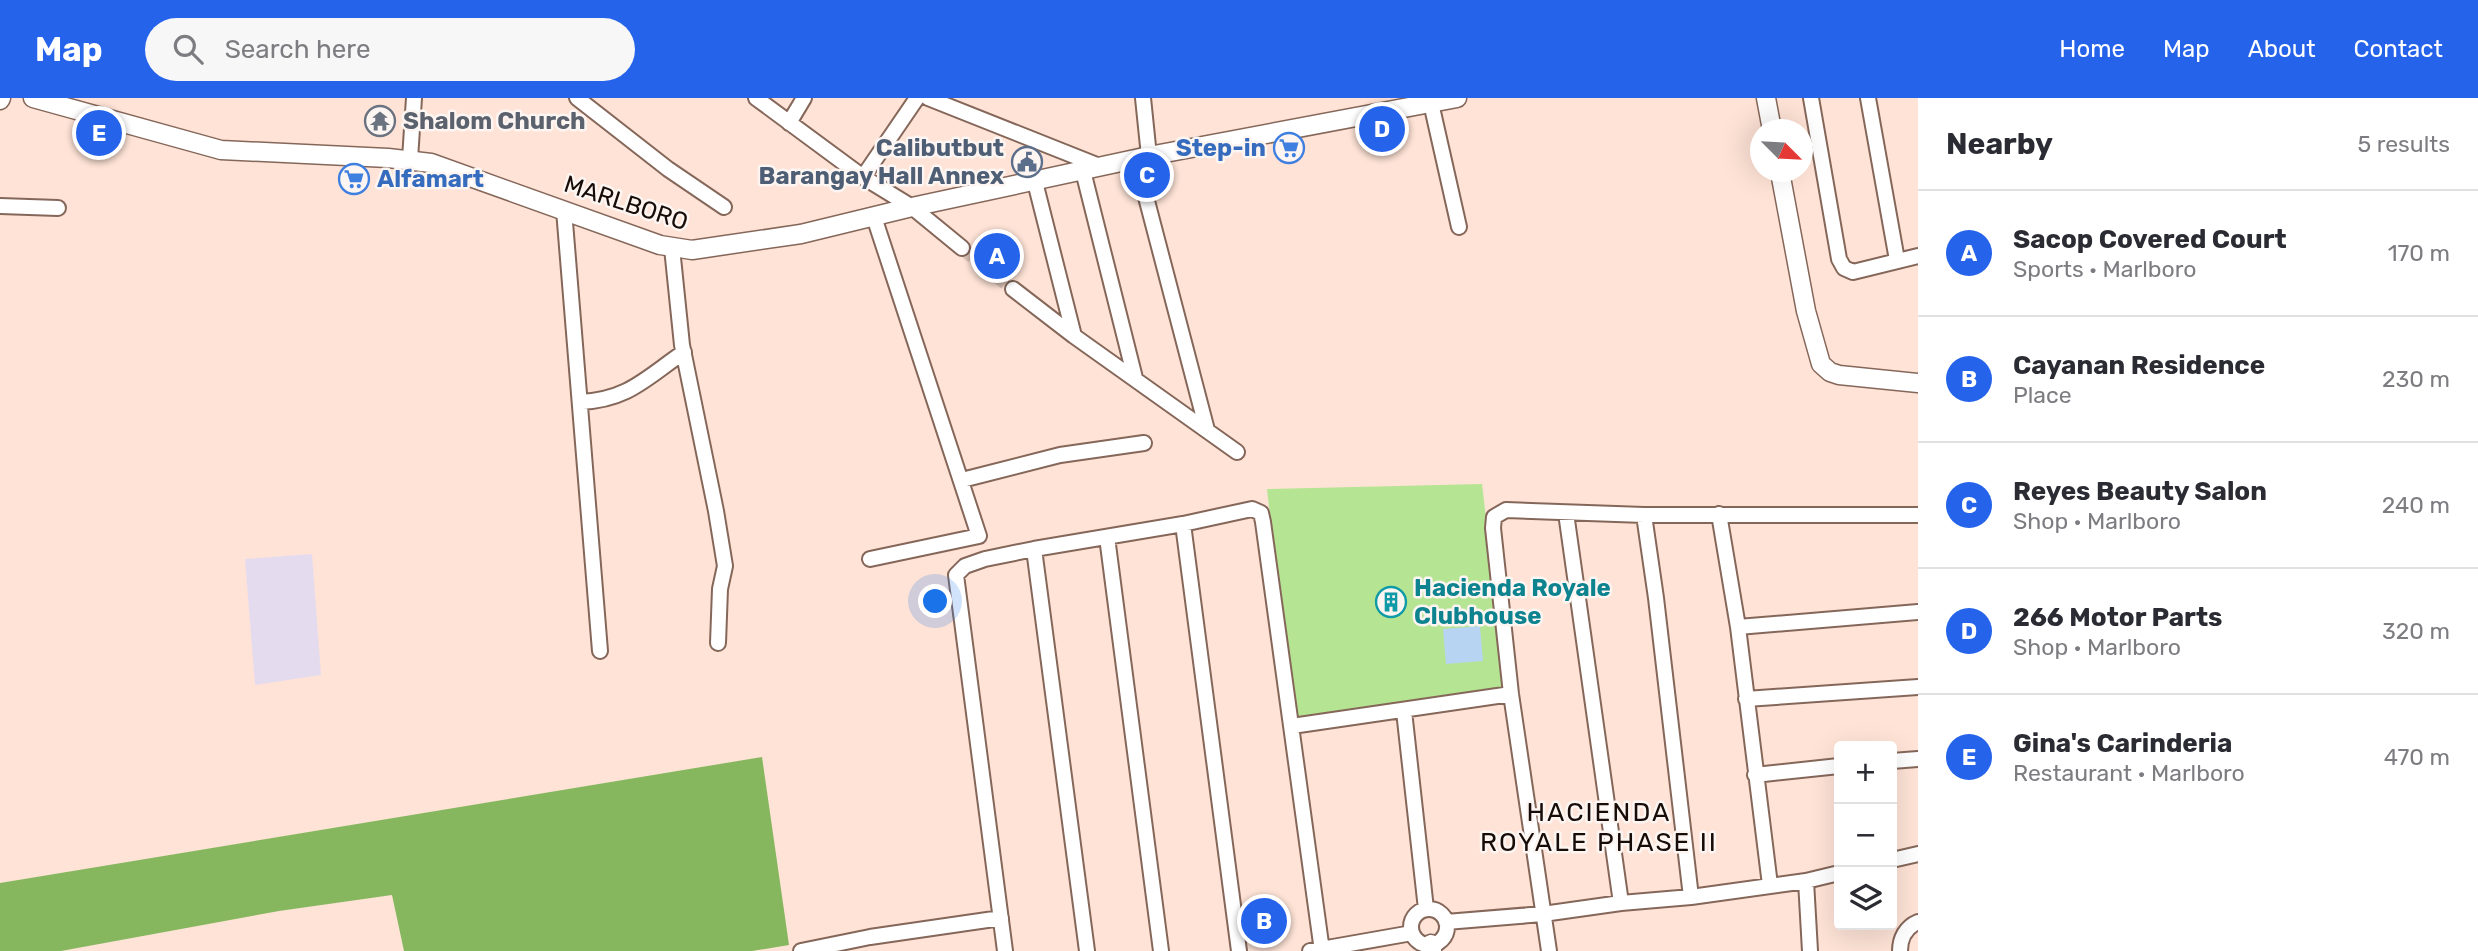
<!DOCTYPE html>
<html lang="en">
<head>
<meta charset="utf-8">
<style>
  :root { --surface:#fff; --page:#f7f7f7; --text:#2b2b33; --muted:#7c7c81; --line:#e1e1e2; --accent:#2563eb }
  body { margin:0; font-family:Rubik,sans-serif; background:var(--page); color:var(--text) }
  .controls { position:absolute; right:21px; bottom:21px; display:grid; overflow:hidden; border-radius:7px; box-shadow:0 7px 28px #0002 }
  .controls button { width:63px; height:63px; display:grid; place-items:center; padding:0; border:0; border-bottom:2px solid var(--line); background:var(--surface); color:var(--text); font:35px sans-serif }
  .compass { position:absolute; left:1750px; top:21px; width:63px; height:63px; border-radius:50%; background:var(--surface); box-shadow:0 7px 28px #0002; rotate:114deg }
  .you { position:absolute; left:936px; top:504px; width:24px; height:24px; margin:-18px; border:5px solid #fff; border-radius:50%; background:#1a73e8; box-shadow:0 0 0 10px #1a73e833 }
  .badge { display:grid; place-items:center; width:46px; height:46px; border-radius:50%; background:var(--accent); color:#fff; font-size:23px; font-weight:700 }
  .pin { position:absolute; translate:-50% -50%; border:4px solid #fff; box-shadow:0 2px 7px #0006 }
  .list { margin:0; padding:0; list-style:none }
  h2 { display:flex; justify-content:space-between; align-items:center; height:91px; margin:0; padding:0 28px; font-size:30px }
  h2 small { font-size:23px; font-weight:400; color:var(--muted) }
  .list li { display:grid; grid-template-columns:46px 1fr auto; gap:21px; align-items:center; box-sizing:border-box; height:126px; padding:0 28px; border-top:2px solid var(--line) }
  .list b { display:block; font-size:26px; white-space:nowrap }
  .list p { margin:0; font-size:23px; white-space:nowrap; color:var(--muted) }
  .list em { font-size:23px; font-style:normal; color:var(--muted) }
  .icon { flex:none; width:38px; height:38px; fill:none; stroke:currentColor; stroke-width:2; stroke-linecap:round; stroke-linejoin:round }
  .map { position:relative; flex:none; width:1918px; height:853px; overflow:hidden }
  header { display:flex; align-items:center; gap:42px; box-sizing:border-box; height:98px; padding:0 35px; background:var(--accent); color:#fff }
  header strong { font-size:33px }
  nav { display:flex; gap:38px; margin-inline-start:auto; font-size:24px }
  .search { width:490px; height:63px; background:var(--page); display:flex; align-items:center; gap:18px; box-sizing:border-box; padding:0 24px; border-radius:38px; color:var(--muted); font-size:26px }
  main { display:flex }
  aside { flex:1; background:var(--surface) }
  .map>svg:first-child { display:block }
  .industrial { fill:#e5dbef }
  .green { fill:#b5e492 }
  .forest { fill:#86b75f }
  .water { fill:#b7d4f2 }
  .lines { fill:none; stroke-linecap:round; stroke-linejoin:round }
  .minor-tunnel { stroke:#dbc3b7; stroke-width:14; stroke-dasharray:14 7; stroke-linecap:butt }
  .minor-casing { stroke:#85675a; stroke-width:18 }
  .tertiary-casing { stroke:#85675a; stroke-width:21 }
  .minor { stroke:#fff; stroke-width:14 }
  .tertiary { stroke:#fff; stroke-width:18 }
  .labels { text-anchor:middle; dominant-baseline:central; stroke-width:5; stroke-linejoin:round; paint-order:stroke }
  .worship-label { font-size:24px; font-weight:bold; fill:#5b616d; stroke:#fcf5f2; text-anchor:start }
  .service-label { font-size:24px; font-weight:bold; fill:#4e5e75; stroke:#fcf5f2; text-anchor:end }
  .shop-label { font-size:24px; font-weight:bold; fill:#366cbe; stroke:#fcf5f2; text-anchor:end }
  .street-label { font-size:24px; fill:#170c07; stroke:#fcf5f2 }
  .culture-label { font-size:24px; font-weight:bold; fill:#0d838f; stroke:#fcf5f2; text-anchor:start }
  .neighbourhood-label { font-size:26px; letter-spacing:2px; fill:#170c07; stroke:#fcf5f2 }
</style>
</head>
<body>
<header>
<strong>Map</strong>
<div class="search"><svg class="icon" aria-label="search" viewBox="0 0 24 24"><circle cx="10" cy="10" r="6"/><path d="M15 15l6 6"/></svg>Search here</div>
<nav><a>Home</a><a>Map</a><a>About</a><a>Contact</a></nav>
</header>
<main>
<div class="map">
<svg width="1918" height="853" viewBox="0 0 1918 853">
  <rect width="100%" height="100%" fill="#fee3d6"/>
  <path class="industrial" d="M 312,456 L 321,577 L 255,587 L 245,461 Z"/>
  <path class="green" d="M 1482,386 L 1507,600 L 1294,629 L 1267,391 Z"/>
  <path class="forest" d="M 762,659 L 789,847 L 752,853 L 404,853 L 392,797 L 279,813 L 61,853 L 0,853 L 0,785 Z"/>
  <path class="water" d="M 1480,528 L 1483,563 L 1446,566 L 1443,531 Z"/>
  <g class="lines">
    <path class="minor-tunnel" d="M 962,150 L 1013,191"/>
    <g class="minor-casing">
      <path id="minor" d="M 577,0 L 668,71 L 724,109
        M 756,0 L 863,79 L 912,109 L 962,150
        M 928,0 L 1102,69
        M 1143,0 L 1149,58
        M 1811,0 L 1839,161 L 1844,170 L 1853,174 L 1918,158
        M 1868,0 L 1897,162
        M 1431,5 L 1459,129
        M 789,25 L 804,0
        M 410,61 L 414,0
        M 1136,61 L 1207,332
        M 1083,73 L 1135,280
        M 863,79 L 917,0
        M 1035,84 L 1074,238
        M 0,108 L 58,110
        M 564,112 L 600,553
        M 672,150 L 682,247 L 716,413 L 725,468 L 720,491 L 718,545
        M 1013,191 L 1074,238 L 1237,354
        M 580,304 C 628,302 646,280 684,254
        M 962,382 L 1060,357 L 1144,345
        M 1566,415 L 1621,805
        M 1719,416 L 1738,529 L 1770,787
        M 1644,417 L 1656,500 L 1691,799
        M 1183,426 L 1239,853
        M 1107,439 L 1161,853
        M 1034,451 L 1087,853
        M 870,461 L 979,438 L 874,119
        M 1738,529 L 1918,514
        M 1746,601 L 1918,589
        M 1404,613 L 1426,811
        M 1292,628 L 1511,596
        M 1892,663 L 1918,661
        M 1755,677 L 1839,668
        M 1892,762 L 1918,756
        M1411 829a18 18 0 1 1 36 0a18 18 0 1 1-36 0Z
        M 1446,824 L 1543,816 L 1621,805 L 1691,799 L 1806,783
        M 801,853 L 870,839 L 1001,820
        M 1005,853 L 956,477 L 965,468 L 985,461 L 1034,451 L 1183,426 L 1252,411 L 1261,415 L 1263,424 L 1322,853
        M 1310,853 L 1412,835
        M 1549,853 L 1511,596 L 1493,430 L 1494,419 L 1506,412 L 1644,417 L 1918,417
        M 1810,853 L 1806,783 L 1839,775
        M 1900,853 C 1900,840 1906,829 1918,824"/>
    </g>
    <g class="tertiary-casing">
      <path id="tertiary" d="M 33,0 L 221,52 L 388,60 L 431,65 L 660,147 L 692,152 L 801,136 L 912,109 L 1149,58 L 1457,0
        M 1766,0 L 1772,32
        M 0,2 L 1,0
        M 1780,74 L 1806,213 L 1821,266 L 1830,274 L 1839,277 L 1918,285
        M 1431,846 L 1432,853"/>
    </g>
    <use href="#minor" class="minor"/>
    <use href="#tertiary" class="tertiary"/>
  </g>
  <defs>
    <g id="temple-ring" transform="scale(1.575)"><circle r="9.5" fill="#fcf5f2" stroke="#6b7280" stroke-width="1.5"/><path d="M0-6L5-2H3V0L6.5 2.5H4V6H1.5V3h-3V6H-4V2.5H-6.5L-3 0V-2H-5Z" fill="#6b7280"/></g>
    <g id="supermarket-ring" transform="scale(1.575)"><circle r="9.5" fill="#fcf5f2" stroke="#3f7fe0" stroke-width="1.5"/><path d="M-6-5.5h2.5l.6 2H6L4.5 2H-2.5L-4.4-4H-6ZM-1.5 3.2a1.3 1.3 0 1 0 .1 0ZM3 3.2a1.3 1.3 0 1 0 .1 0Z" fill="#3f7fe0"/></g>
    <g id="civic-ring" transform="scale(1.575)"><circle r="9.5" fill="#fcf5f2" stroke="#5c6f8a" stroke-width="1.5"/><path d="M-.6-6.5H3V-4.5H.6V-3L4-1V1h2V6H-6V1h2V-1L-.6-3ZM-1.2 2.5V6h2.4V2.5Z" fill="#5c6f8a"/></g>
    <g id="building-ring" transform="scale(1.575)"><circle r="9.5" fill="#fcf5f2" stroke="#0f9aa8" stroke-width="1.5"/><path d="M-4-6H4V6H1V3H-1V6H-4ZM-2.5-4.3h1.7v1.8h-1.7ZM.8-4.3h1.7v1.8H.8ZM-2.5-1h1.7V.8h-1.7ZM.8-1h1.7V.8H.8Z" fill="#0f9aa8"/></g>
  </defs>
  <g fill-rule="evenodd">
    <use href="#temple-ring" x="380" y="23"/>
    <use href="#supermarket-ring" x="1289" y="50"/>
    <use href="#civic-ring" x="1027" y="64"/>
    <use href="#supermarket-ring" x="354" y="81"/>
    <use href="#building-ring" x="1391" y="504"/>
  </g>
  <g class="labels">
    <g class="worship-label">
      <text x="403" y="23">Shalom Church</text>
    </g>
    <g class="service-label">
      <text x="1004" y="50">Calibutbut<tspan x="1004" dy="28">Barangay Hall Annex</tspan></text>
    </g>
    <g class="shop-label">
      <text x="1266" y="50">Step-in</text>
      <text x="377" y="81" text-anchor="start">Alfamart</text>
    </g>
    <g class="street-label">
      <text transform="translate(626 105) rotate(18)">MARLBORO</text>
    </g>
    <g class="culture-label">
      <text x="1414" y="490">Hacienda Royale<tspan x="1414" dy="28">Clubhouse</tspan></text>
    </g>
    <g class="neighbourhood-label">
      <text x="1599" y="714">HACIENDA<tspan x="1599" dy="30">ROYALE PHASE II</tspan></text>
    </g>
  </g>
</svg>
<div class="controls">
<button>+</button>
<button>−</button>
<button><svg class="icon" aria-label="layers" viewBox="0 0 24 24"><path d="M12 4l9 5-9 5-9-5zM3 14l9 5 9-5"/></svg></button>
</div>
<svg class="compass" viewBox="-18 -18 36 36"><path d="M0-13l5 13h-10z" fill="#e53935"/><path d="M0 13l5-13h-10z" fill="#7c7c81"/></svg>
<div class="you"></div>
<div class="pin badge" style="left:997px;top:158px">A</div>
<div class="pin badge" style="left:1264px;top:823px">B</div>
<div class="pin badge" style="left:1147px;top:77px">C</div>
<div class="pin badge" style="left:1382px;top:31px">D</div>
<div class="pin badge" style="left:99px;top:35px">E</div>
</div>
<aside>
<h2>Nearby<small>5 results</small></h2>
<ul class="list">
<li><span class="badge">A</span><div><b>Sacop Covered Court</b><p>Sports · Marlboro</p></div><em>170 m</em></li>
<li><span class="badge">B</span><div><b>Cayanan Residence</b><p>Place</p></div><em>230 m</em></li>
<li><span class="badge">C</span><div><b>Reyes Beauty Salon</b><p>Shop · Marlboro</p></div><em>240 m</em></li>
<li><span class="badge">D</span><div><b>266 Motor Parts</b><p>Shop · Marlboro</p></div><em>320 m</em></li>
<li><span class="badge">E</span><div><b>Gina's Carinderia</b><p>Restaurant · Marlboro</p></div><em>470 m</em></li>
</ul>
</aside>
</main>
</body>
</html>
